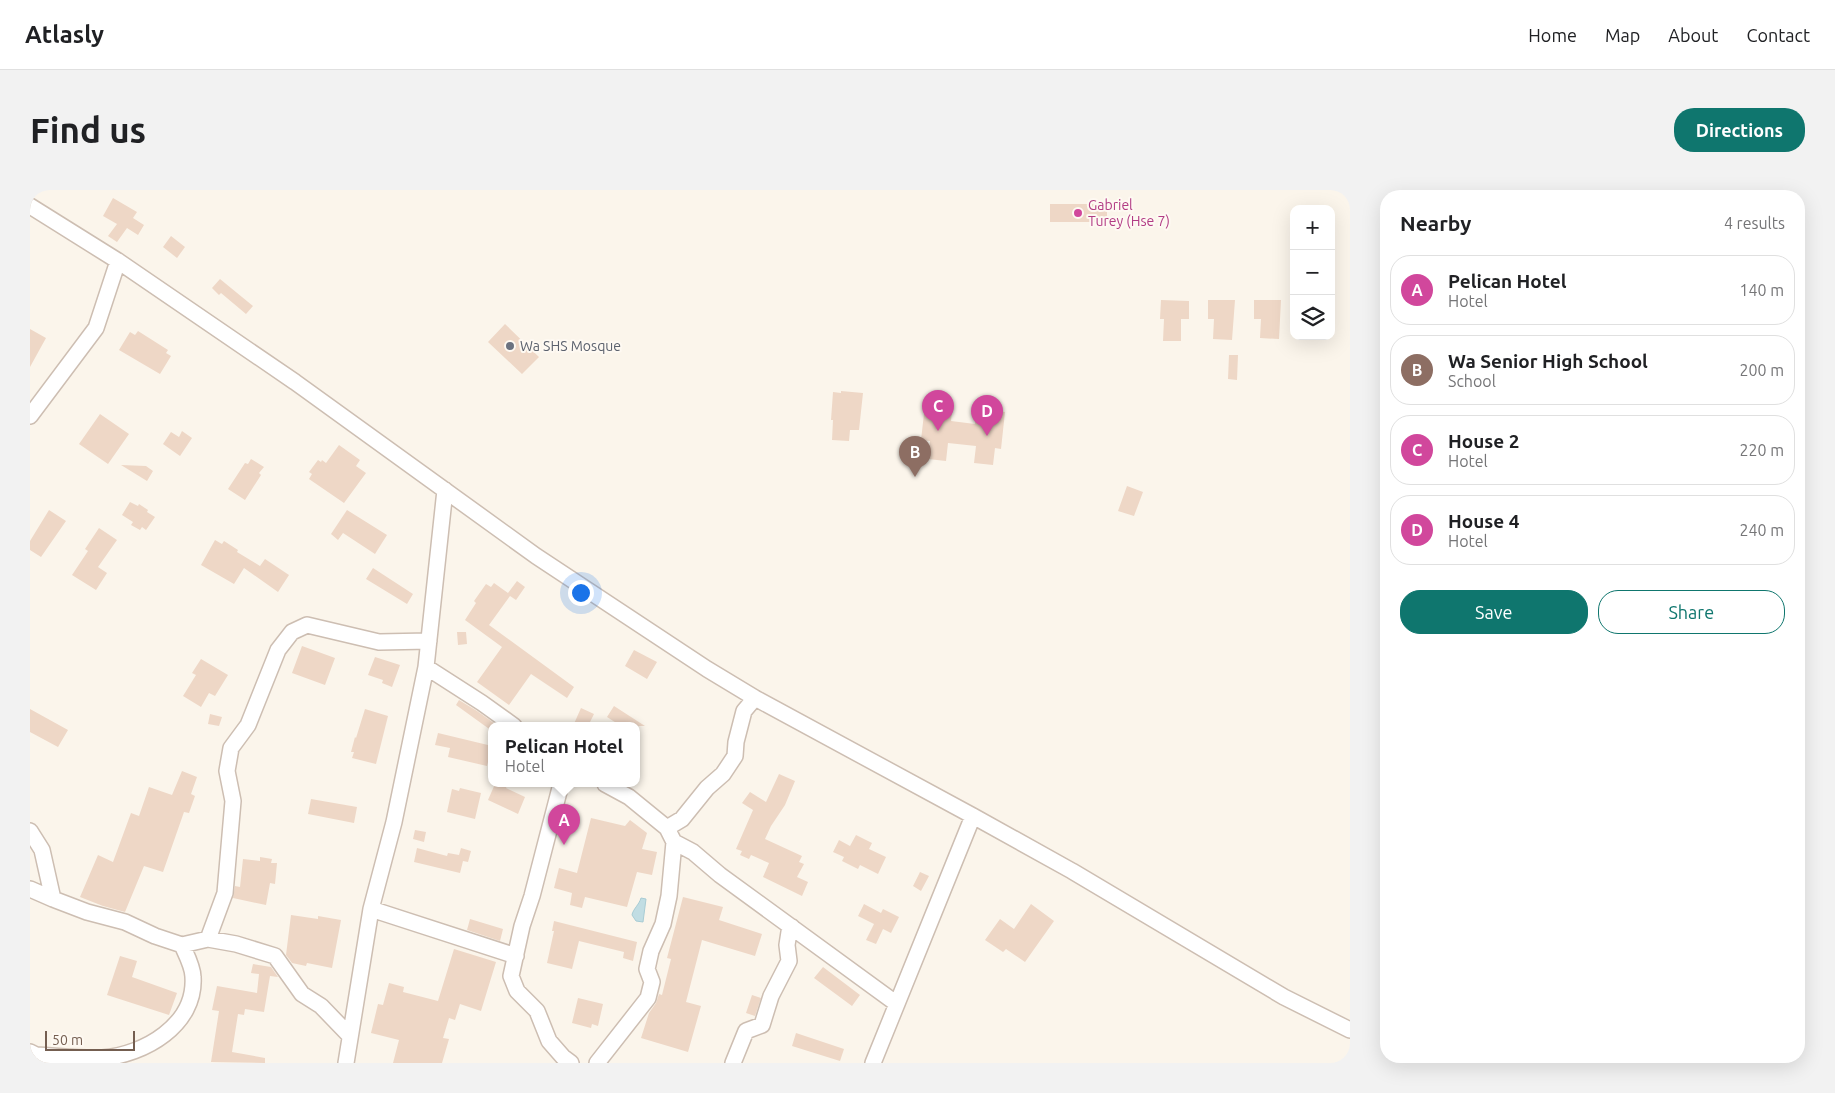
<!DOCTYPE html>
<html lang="en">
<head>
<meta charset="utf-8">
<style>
  :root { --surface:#fff; --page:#f2f2f2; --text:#202124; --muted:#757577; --line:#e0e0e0; --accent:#0f766e }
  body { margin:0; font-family:Ubuntu,sans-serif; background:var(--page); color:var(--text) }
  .controls { position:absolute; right:15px; top:15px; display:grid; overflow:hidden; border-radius:10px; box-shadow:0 5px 20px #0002 }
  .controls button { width:45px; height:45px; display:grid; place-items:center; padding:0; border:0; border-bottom:1px solid var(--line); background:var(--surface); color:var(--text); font:25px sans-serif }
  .scale { position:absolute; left:15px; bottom:12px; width:90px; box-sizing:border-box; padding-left:5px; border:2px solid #745e50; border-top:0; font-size:14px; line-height:18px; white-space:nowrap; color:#745e50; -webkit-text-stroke:4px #fef9f2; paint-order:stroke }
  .you { position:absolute; left:550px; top:402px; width:18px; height:18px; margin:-12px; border:4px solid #fff; border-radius:50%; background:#1a73e8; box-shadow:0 0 0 8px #1a73e833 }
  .badge { display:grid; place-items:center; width:32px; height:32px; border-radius:50%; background:var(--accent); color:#fff; font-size:16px; font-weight:700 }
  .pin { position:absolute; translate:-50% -41px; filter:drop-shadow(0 1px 2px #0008) }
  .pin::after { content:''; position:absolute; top:26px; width:18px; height:15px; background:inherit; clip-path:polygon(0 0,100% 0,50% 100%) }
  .popup { position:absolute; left:458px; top:532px; width:152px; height:65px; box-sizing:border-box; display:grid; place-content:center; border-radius:10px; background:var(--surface); filter:drop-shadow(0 1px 4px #0005); font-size:16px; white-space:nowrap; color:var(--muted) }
  .popup b { font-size:19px; color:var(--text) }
  .popup::after { content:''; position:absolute; left:50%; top:100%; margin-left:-10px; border:10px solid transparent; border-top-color:var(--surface) }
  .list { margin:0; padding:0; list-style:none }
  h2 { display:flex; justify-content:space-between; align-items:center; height:65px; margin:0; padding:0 20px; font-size:21px }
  h2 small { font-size:16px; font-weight:400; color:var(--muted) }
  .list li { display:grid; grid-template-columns:32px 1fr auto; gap:15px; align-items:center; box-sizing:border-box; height:70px; margin:0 10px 10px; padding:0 10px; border:1px solid var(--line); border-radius:20px }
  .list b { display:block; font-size:19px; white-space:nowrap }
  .list p { margin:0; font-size:16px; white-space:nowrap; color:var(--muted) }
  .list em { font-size:16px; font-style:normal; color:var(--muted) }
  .actions { display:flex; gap:10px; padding:15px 20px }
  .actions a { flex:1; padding:11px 0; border:1px solid var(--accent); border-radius:20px; text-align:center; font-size:18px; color:var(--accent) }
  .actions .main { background:var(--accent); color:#fff }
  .icon { flex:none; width:28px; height:28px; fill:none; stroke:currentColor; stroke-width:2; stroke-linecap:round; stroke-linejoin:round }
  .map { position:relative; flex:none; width:1320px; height:873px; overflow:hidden; border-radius:20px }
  header { display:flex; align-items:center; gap:30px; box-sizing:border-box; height:70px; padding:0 25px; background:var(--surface); border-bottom:1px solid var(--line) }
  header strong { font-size:24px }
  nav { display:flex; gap:28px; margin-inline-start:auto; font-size:18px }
  .intro { display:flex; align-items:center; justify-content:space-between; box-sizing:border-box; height:120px; padding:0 30px }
  h1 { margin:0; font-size:35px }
  .button { padding:12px 22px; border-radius:20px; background:var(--accent); color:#fff; font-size:18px; font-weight:700 }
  main { display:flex; gap:30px; padding:0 30px }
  aside { flex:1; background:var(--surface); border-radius:20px; box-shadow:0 5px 20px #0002 }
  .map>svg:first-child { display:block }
  .water { fill:#c1dde3; stroke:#a8ccd4 }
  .building { fill:#eed7c6 }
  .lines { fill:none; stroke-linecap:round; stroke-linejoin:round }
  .minor-casing { stroke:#cdbeb2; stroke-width:18 }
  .minor { stroke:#fff; stroke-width:15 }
  .hotel-dot { fill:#d1479c; stroke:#fef9f2; stroke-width:2 }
  .worship-dot { fill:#6b7280; stroke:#fef9f2; stroke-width:2 }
  .labels { text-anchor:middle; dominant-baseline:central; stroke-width:4; stroke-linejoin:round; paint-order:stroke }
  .hotel-label { font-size:14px; fill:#b23c85; stroke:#fef9f2; text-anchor:start }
  .worship-label { font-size:14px; fill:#5b616d; stroke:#fef9f2; text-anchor:start }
</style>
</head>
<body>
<header>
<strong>Atlasly</strong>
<nav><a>Home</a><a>Map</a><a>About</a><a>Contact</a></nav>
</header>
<div class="intro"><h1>Find us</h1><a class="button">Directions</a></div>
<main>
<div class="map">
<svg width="1320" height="873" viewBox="0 0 1320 873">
  <rect width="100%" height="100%" fill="#fbf5eb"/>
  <path class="water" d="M 611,708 L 616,709 L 613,732 L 606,731 L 602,725 C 603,719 609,715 611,708 Z"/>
  <path class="building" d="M 83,8 L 107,22 L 103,28 L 114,35 L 108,45 L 97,38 L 87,52 L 78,46 L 87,34 L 73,26 Z
    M 1020,14 L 1077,14 L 1077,32 L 1020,32 Z
    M 141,46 L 155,57 L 147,68 L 133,57 Z
    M 190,89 L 223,116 L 216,124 L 191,103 L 189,105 L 182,98 Z
    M 1131,110 L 1159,111 L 1159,129 L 1151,129 L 1151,151 L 1133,151 L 1134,129 L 1130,129 Z
    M 1178,110 L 1205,110 L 1202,150 L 1183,149 L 1184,129 L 1178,129 Z
    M 1224,110 L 1251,110 L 1249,149 L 1230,148 L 1231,129 L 1224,129 Z
    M 475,134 L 509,167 L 492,184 L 458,152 Z
    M 0,139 L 16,148 L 0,177 Z
    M 108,141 L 138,160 L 136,163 L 141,166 L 130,184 L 89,160 L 100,142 L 105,145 Z
    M 1199,165 L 1208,165 L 1207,190 L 1198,189 Z
    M 811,201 L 833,203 L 829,240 L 820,240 L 819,251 L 802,250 L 803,230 L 801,230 L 803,202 L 811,203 Z
    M 895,215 L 916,218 L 916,220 L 922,220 L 921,231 L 945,234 L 946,222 L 954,223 L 954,219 L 975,222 L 971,259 L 965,258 L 963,275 L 944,273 L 946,256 L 918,253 L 916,271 L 898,269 L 900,251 L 891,250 Z
    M 70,224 L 99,244 L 78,274 L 49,254 Z
    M 152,241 L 162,248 L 150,266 L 133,254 L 141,242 L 149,247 Z
    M 309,255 L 330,270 L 326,276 L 336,283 L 314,313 L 279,289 L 282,284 L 279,282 L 288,270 L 291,272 L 292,270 L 296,273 Z
    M 221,269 L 234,277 L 229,283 L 231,285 L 215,310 L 198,299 L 215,273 L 218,274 Z
    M 91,275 L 116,276 L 123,281 L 117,291 Z
    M 1097,296 L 1113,302 L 1104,326 L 1088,321 Z
    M 100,312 L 108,316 L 109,314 L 118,320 L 117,322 L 125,327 L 116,340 L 112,337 L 110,340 L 101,335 L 103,332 L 92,325 Z
    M 19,320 L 36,331 L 11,367 L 0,360 L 0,351 Z
    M 317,320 L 357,345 L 345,364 L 313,343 L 308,350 L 301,344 Z
    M 69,338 L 87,350 L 68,377 L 77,383 L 66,400 L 42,385 L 58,361 L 55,359 Z
    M 185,350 L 192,354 L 194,351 L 208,360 L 207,362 L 230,376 L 235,369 L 259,385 L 248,402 L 214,378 L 204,394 L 171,375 Z
    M 343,378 L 383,404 L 377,414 L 336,389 Z
    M 487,391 L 495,397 L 486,410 L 480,406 L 459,435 L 544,497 L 537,508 L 501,484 L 479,515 L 447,492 L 472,457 L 435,430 L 446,413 L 444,411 L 456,394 L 461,397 L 464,393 L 478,403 Z
    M 427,442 L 436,442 L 437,454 L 428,455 Z
    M 272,456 L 305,468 L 295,495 L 262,483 Z
    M 604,460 L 627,472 L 617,489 L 595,476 Z
    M 345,467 L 370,475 L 362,497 L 352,493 L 353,490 L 338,485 Z
    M 171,469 L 198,485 L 185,506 L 179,503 L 171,517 L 153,506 L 166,485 L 162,483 Z
    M 429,510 L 447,521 L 468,536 L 462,536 L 462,541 L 426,515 Z
    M 584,516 L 615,536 L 591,536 L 577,527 Z
    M 551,518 L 564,524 L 558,536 L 543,536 Z
    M 0,519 L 38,540 L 28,557 L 0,542 Z
    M 335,519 L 358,526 L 346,574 L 322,568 L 324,562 L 321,562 L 325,547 L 326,548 Z
    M 180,524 L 192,527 L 189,536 L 178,534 Z
    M 408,543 L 462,556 L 457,576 L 418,567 L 420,558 L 405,555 Z
    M 152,581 L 167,587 L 161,604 L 165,606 L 159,623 L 154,622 L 133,682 L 114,676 L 95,722 L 73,716 L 50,707 L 68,665 L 83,672 L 101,623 L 109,626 L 119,597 L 142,605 Z
    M 749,584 L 765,591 L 755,615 L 741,636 L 735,649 L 772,666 L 769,672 L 774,674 L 767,687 L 778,692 L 772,706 L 733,687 L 739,673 L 721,665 L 719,669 L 710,665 L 712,661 L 706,659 L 723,620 L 712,613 L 720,602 L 736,612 Z
    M 465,594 L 478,594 L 476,598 L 495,607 L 488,624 L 458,610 Z
    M 430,598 L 451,603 L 445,629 L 417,622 L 422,599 L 429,601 Z
    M 281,609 L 327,617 L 324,633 L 278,624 Z
    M 561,628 L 595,636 L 600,630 L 617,643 L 612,659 L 627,662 L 622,685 L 607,682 L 597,717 L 555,707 L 552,718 L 540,715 L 542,703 L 524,698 L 529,678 L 547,683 Z
    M 385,640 L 396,642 L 394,652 L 383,649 Z
    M 826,645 L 842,653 L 839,659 L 856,667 L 848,684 L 830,675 L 828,679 L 812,671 L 814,667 L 803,662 L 809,650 L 820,656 Z
    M 387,658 L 417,666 L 418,663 L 429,665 L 431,658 L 441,661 L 438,672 L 433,671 L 430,683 L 384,672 Z
    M 230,667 L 242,669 L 241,673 L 247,673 L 245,694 L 240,693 L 236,715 L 203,708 L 205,696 L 210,697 L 213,669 L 230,671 Z
    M 890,682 L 899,686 L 891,701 L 883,696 Z
    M 653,707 L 693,717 L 689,730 L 732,744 L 725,766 L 672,750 L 656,812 L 671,816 L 658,862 L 611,848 L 619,823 L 626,813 L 629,804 L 632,805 L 641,769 L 637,768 Z
    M 834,714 L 851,723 L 853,719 L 869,727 L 861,743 L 853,739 L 846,754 L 836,750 L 844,734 L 828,726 Z
    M 1001,714 L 1024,731 L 995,772 L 976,759 L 973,762 L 955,750 L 970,729 L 984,739 Z
    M 261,725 L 288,729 L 288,726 L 311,730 L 302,778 L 277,773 L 276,776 L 262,773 L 256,765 Z
    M 440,729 L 473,739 L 470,751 L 437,740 Z
    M 524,731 L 607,752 L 603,771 L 593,768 L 594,762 L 549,751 L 542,779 L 517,773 L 524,741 L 522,741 Z
    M 424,759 L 466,772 L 451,821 L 430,814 L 425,830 L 419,828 L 413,848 L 419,849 L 412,873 L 363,873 L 369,850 L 341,843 L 348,814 L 353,815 L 359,793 L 374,797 L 373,802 L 408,811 Z
    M 90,766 L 107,771 L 102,787 L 147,803 L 139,825 L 77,805 Z
    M 223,774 L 241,777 L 248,787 L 240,786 L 234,822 L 215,819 L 214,825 L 208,824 L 202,862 L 235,868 L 235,873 L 181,872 L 189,821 L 182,820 L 187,796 L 227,803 L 229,784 L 221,783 Z
    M 793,777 L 830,805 L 822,816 L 784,788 Z
    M 722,805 L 731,808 L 725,826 L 716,823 Z
    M 548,808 L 573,814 L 568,836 L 562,834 L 561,838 L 542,833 Z
    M 766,843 L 814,859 L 810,871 L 762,856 Z"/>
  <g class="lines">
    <g class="minor-casing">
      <path id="minor" d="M 0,16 L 88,71 L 265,192 L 506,366 L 677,479 L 725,508 L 943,626 L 1042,681 L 1254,807 L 1320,840
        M 0,226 L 66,138 L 88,71
        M 396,477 L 452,513 L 484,536
        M 531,594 L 502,706 L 492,736 L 481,786 L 487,801 L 507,821 L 519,851 L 533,867 L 541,873
        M 575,594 L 599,607 L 637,638 L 644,652 L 663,662 L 690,685 L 867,814
        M 637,638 L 652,629 L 677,598 L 693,584 L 705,566 L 706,552 L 714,521 L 725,508
        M 0,641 L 12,660 L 23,709
        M 0,699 L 23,709 L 57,722 L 95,732 L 125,746 L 152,755 L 178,749 L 206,754 L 245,766 L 272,804 L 291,816 L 320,846
        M 341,719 L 486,766
        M 178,749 L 195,703 L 203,611 L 197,581 L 201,558 L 218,535 L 248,460 L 262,442 L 277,435 L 349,452 L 399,451
        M 0,862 L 6,865 C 28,866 50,869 72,868 C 114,865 166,835 163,787 C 163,777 156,764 152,755
        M 316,873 L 341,719 L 364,632 L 396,477 L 415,300
        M 567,873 L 618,808 L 622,792 L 617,779 L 621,761 L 633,734 L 639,706 L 644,652
        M 703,873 L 716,841 L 732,835 L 741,806 L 759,771 L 757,755 L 759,742 L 762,737
        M 843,873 L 943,626"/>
    </g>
    <use href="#minor" class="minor"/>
  </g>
  <circle class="hotel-dot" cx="1048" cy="23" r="5"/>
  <circle class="worship-dot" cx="480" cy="156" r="5"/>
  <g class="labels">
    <g class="hotel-label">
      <text x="1058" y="15">Gabriel<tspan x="1058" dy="16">Turey (Hse 7)</tspan></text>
    </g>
    <g class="worship-label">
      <text x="490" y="156">Wa SHS Mosque</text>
    </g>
  </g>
</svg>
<div class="controls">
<button>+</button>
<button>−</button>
<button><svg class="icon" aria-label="layers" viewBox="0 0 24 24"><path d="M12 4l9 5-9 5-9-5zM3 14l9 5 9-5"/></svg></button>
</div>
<div class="scale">50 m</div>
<div class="you"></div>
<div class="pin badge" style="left:534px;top:655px;background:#d1479c">A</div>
<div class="popup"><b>Pelican Hotel</b>Hotel</div>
<div class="pin badge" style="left:885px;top:287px;background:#8d6e63">B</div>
<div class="pin badge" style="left:908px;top:241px;background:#d1479c">C</div>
<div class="pin badge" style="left:957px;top:246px;background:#d1479c">D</div>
</div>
<aside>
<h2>Nearby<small>4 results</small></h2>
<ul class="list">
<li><span class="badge" style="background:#d1479c">A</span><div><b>Pelican Hotel</b><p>Hotel</p></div><em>140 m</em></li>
<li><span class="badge" style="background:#8d6e63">B</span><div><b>Wa Senior High School</b><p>School</p></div><em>200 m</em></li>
<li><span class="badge" style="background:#d1479c">C</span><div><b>House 2</b><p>Hotel</p></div><em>220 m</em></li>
<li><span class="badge" style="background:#d1479c">D</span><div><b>House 4</b><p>Hotel</p></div><em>240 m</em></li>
</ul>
<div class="actions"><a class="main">Save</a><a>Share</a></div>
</aside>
</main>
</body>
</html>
